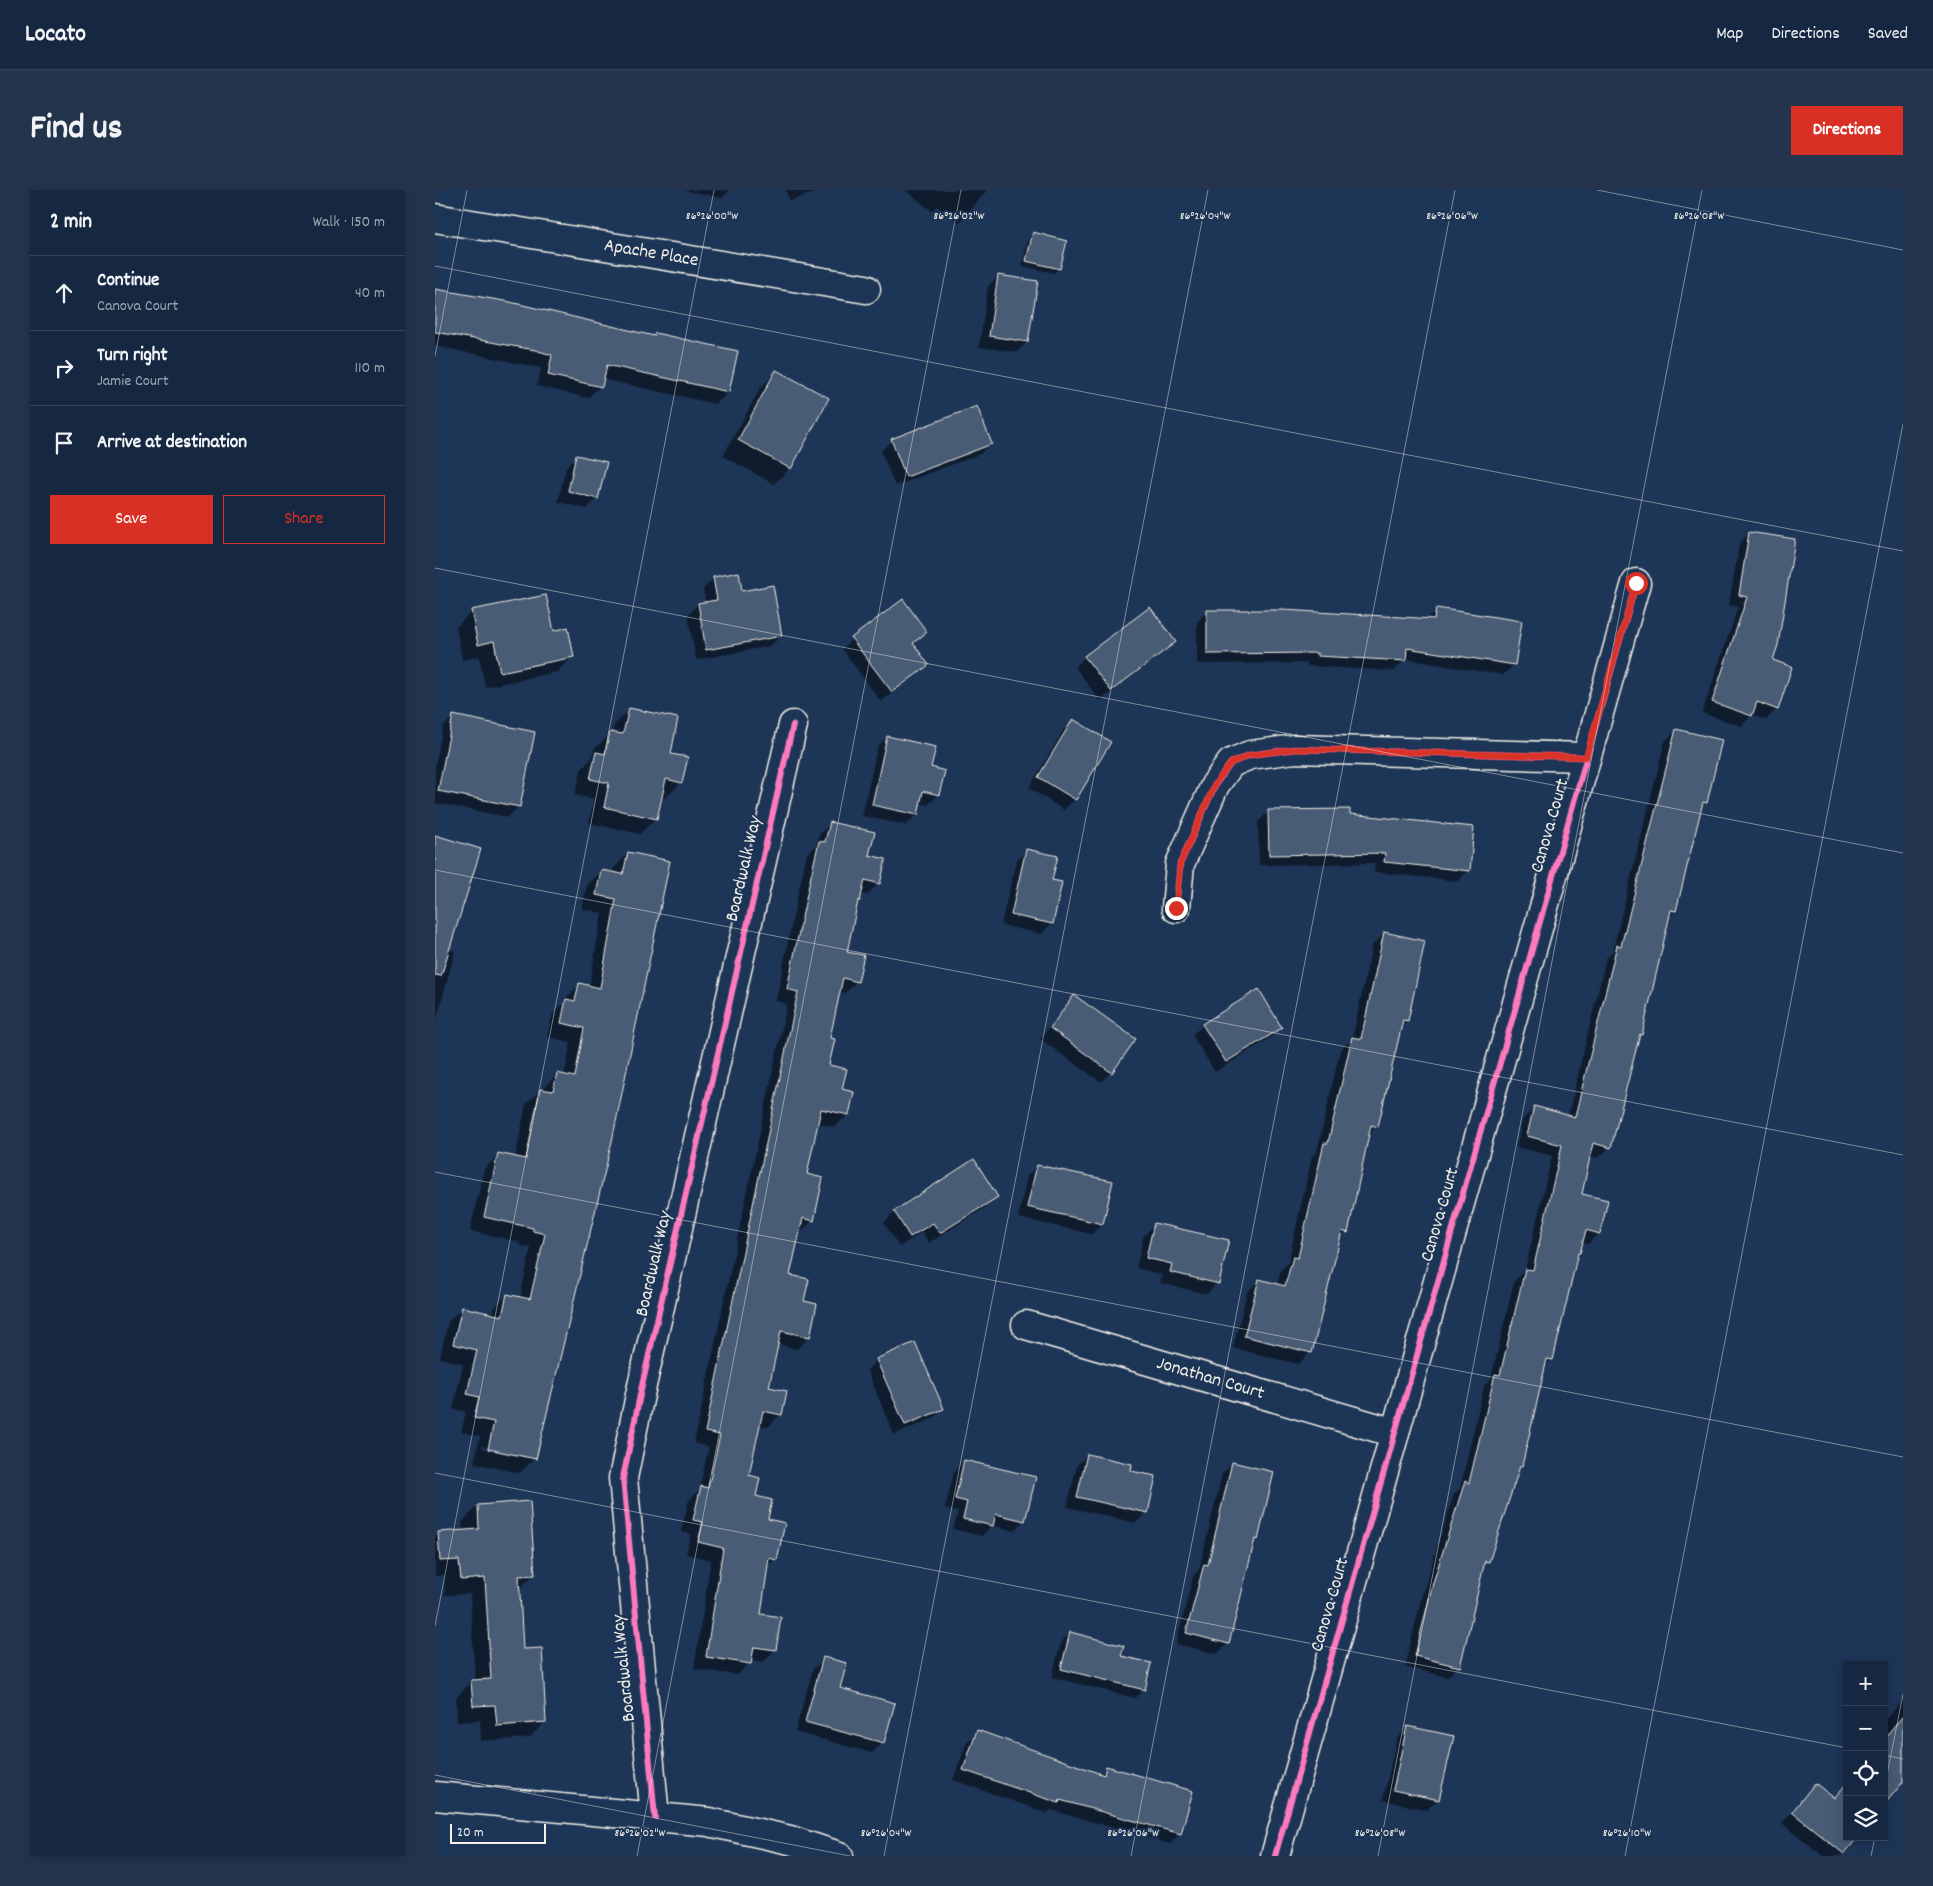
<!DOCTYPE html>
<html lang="en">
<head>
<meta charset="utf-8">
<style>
  :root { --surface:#162841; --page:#23344c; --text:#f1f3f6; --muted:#9ea6b1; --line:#35445a; --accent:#d93025 }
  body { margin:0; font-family:Dekko,sans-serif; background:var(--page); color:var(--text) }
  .controls { position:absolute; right:15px; bottom:15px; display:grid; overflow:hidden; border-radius:0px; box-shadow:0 2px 12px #0003 }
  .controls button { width:45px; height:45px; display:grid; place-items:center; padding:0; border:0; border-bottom:1px solid var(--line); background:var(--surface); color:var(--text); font:25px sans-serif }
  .scale { position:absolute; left:15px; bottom:12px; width:96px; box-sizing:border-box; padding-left:5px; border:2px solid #f4f1e8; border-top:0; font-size:14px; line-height:18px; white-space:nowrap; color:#f4f1e8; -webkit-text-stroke:4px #1d3557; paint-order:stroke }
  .stop { position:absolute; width:15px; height:15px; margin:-11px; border:4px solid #d93025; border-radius:50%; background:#fff }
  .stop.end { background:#d93025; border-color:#fff; box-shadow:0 1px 5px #0008 }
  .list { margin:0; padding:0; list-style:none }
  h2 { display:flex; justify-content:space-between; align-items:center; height:65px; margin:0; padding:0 20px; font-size:21px }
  h2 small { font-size:16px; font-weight:400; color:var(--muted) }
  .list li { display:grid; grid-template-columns:32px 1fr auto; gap:15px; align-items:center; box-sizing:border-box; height:75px; padding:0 20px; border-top:1px solid var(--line) }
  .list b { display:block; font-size:19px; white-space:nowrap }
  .list p { margin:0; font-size:16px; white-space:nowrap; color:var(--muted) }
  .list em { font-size:16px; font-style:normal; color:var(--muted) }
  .actions { display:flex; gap:10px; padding:15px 20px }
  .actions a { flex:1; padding:11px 0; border:1px solid var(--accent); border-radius:0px; text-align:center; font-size:18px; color:var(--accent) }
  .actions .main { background:var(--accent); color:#fff }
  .icon { flex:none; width:28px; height:28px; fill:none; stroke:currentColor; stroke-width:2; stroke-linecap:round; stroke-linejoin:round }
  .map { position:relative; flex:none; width:1468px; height:1666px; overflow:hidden; border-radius:0px }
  header { display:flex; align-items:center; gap:30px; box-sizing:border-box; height:70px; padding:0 25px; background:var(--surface); border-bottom:1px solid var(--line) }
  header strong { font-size:24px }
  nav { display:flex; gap:28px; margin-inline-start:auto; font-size:18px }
  .intro { display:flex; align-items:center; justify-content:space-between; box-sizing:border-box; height:120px; padding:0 30px }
  h1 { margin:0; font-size:35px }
  .button { padding:12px 22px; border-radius:0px; background:var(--accent); color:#fff; font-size:18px; font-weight:700 }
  main { display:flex; gap:30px; padding:0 30px }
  aside { flex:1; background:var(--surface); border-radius:0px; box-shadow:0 2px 12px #0003 }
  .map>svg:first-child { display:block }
  .shadow { fill:#0007; fill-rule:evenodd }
  .building { fill:#485b74; stroke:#f4f1e8 }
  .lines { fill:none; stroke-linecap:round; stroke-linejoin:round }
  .minor-casing { stroke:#f4f1e8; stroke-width:31 }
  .tertiary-casing { stroke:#f4f1e8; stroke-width:31 }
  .minor { stroke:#1d3557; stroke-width:28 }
  .tertiary { stroke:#1d3557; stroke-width:28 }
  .cycleway-casing { stroke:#1d3557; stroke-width:9 }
  .cycleway { stroke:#fd7abc; stroke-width:6 }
  .route { stroke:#d93025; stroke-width:6 }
  .ticks { fill:none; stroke:#f4f1e8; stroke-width:1; stroke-opacity:0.45 }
  .labels { text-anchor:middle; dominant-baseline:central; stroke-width:4; stroke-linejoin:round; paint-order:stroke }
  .street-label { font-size:19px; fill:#f4f1e8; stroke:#1d3557 }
  .ticks-label { font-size:12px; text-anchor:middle; fill:#f4f1e8; stroke:#1d3557; stroke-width:4; stroke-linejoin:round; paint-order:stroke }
</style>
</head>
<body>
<header>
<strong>Locato</strong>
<nav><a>Map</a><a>Directions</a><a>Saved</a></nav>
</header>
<div class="intro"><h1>Find us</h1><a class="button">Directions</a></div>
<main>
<aside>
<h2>2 min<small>Walk · 150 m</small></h2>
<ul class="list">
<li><svg class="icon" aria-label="ahead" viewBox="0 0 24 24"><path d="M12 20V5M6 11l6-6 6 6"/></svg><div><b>Continue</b><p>Canova Court</p></div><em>40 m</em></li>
<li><svg class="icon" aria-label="right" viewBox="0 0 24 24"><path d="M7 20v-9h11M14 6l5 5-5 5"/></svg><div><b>Turn right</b><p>Jamie Court</p></div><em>110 m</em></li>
<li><svg class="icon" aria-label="arrive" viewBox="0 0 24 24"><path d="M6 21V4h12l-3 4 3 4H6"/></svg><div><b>Arrive at destination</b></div></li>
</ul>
<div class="actions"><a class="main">Save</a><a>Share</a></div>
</aside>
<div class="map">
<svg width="1468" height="1666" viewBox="0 0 1468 1666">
  <rect width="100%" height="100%" fill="#1d3557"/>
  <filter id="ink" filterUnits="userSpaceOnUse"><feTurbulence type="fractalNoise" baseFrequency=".02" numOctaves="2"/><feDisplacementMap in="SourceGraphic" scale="10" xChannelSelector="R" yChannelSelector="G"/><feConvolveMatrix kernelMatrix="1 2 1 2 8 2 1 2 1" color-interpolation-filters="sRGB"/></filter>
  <g filter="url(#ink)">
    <path class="shadow" d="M 248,0 L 295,0 L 287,8 Z
      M 351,0 L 388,0 L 354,11 Z
      M 470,0 L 552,0 L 524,33 L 502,16 L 497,21 Z
      M 598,44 L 624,78 L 619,83 L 587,76 L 593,49 Z
      M 564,86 L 592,152 L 582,162 L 544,157 L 553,96 Z
      M 0,102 L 293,202 L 281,214 L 167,189 L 165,196 L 153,208 L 102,196 L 106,178 L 0,156 Z
      M 342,181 L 355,278 L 339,294 L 288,266 L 326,197 Z
      M 457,250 L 555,254 L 545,264 L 460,296 L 446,261 Z
      M 142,266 L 162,308 L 152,319 L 123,312 L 131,277 Z
      M 1314,343 L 1336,471 L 1342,519 L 1331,530 L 1317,525 L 1306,536 L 1267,523 L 1303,417 L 1294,415 L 1304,354 Z
      M 279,388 L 306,402 L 346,446 L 335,456 L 261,470 L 253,425 L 263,414 L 271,413 L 268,399 Z
      M 1002,419 L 1079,474 L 1068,485 L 970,469 L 959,481 L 872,476 L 872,473 L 762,474 L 762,432 L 772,421 L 991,430 Z
      M 37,421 L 118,442 L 138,466 L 122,482 L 50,497 L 44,466 L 27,470 L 21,437 Z
      M 490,442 L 477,455 L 492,475 L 446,512 L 407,459 L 417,449 Z
      M 740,452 L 665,511 L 640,477 L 650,467 Z
      M 195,519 L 234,565 L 246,593 L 230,608 L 225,607 L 221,628 L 205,644 L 154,633 L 159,609 L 140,605 L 146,580 L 157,568 L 159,559 L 177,543 L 179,535 Z
      M 18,527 L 84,616 L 73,627 L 0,613 L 0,577 L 8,537 Z
      M 638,531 L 640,609 L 629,620 L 594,598 L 628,541 Z
      M 1242,540 L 1270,612 L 1265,618 L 1240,721 L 1233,728 L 1206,844 L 1203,847 L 1175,957 L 1163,968 L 1154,966 L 1146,1005 L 1164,1043 L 1153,1054 L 1147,1053 L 1144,1063 L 1141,1066 L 1117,1169 L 1109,1177 L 1086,1276 L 1082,1279 L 1053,1371 L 1047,1377 L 1023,1476 L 1012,1487 L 970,1477 L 987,1405 L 1019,1304 L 1025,1299 L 1049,1196 L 1056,1189 L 1079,1091 L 1090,1080 L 1117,966 L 1081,957 L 1088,929 L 1100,918 L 1133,926 L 1171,768 L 1177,763 L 1230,551 Z
      M 452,547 L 503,605 L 493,615 L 484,613 L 482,625 L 471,635 L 427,626 L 442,558 Z
      M 834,621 L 914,626 L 1034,680 L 1023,691 L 939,682 L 940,673 L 824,675 L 823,632 Z
      M 396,633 L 433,666 L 444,693 L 432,705 L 426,704 L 421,713 L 411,763 L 422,791 L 410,803 L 404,802 L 394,849 L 392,876 L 406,900 L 418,902 L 413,925 L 400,937 L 382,933 L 371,985 L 378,1030 L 366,1042 L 363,1042 L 354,1086 L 367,1112 L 374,1147 L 362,1159 L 342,1154 L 332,1198 L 350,1202 L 345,1225 L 333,1237 L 324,1235 L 313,1286 L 319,1307 L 332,1330 L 340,1369 L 331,1378 L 324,1425 L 340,1460 L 328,1472 L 316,1470 L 303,1485 L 259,1479 L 276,1370 L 251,1364 L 256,1344 L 246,1342 L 254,1310 L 264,1300 L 274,1257 L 259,1253 L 352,814 L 341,811 L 361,712 L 372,664 L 381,655 L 384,645 Z
      M 0,646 L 13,759 L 20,761 L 0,836 Z
      M 591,661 L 616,691 L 616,734 L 606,744 L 566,735 L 581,671 Z
      M 193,663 L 100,1268 L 85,1283 L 39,1273 L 45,1246 L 26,1242 L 31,1222 L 18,1219 L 28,1174 L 5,1168 L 13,1132 L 27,1118 L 57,1125 L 58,1119 L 72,1105 L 85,1108 L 96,1058 L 84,1055 L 84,1052 L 35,1041 L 49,979 L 63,965 L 80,968 L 91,914 L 122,885 L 129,886 L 136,852 L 112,847 L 117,825 L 129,813 L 130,809 L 144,795 L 154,797 L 167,723 L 147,719 L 152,695 L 166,681 L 178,683 L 179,678 ZM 47,1256 L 91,1266 L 91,1268 L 47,1258 Z
      M 949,743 L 989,752 L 972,831 L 965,838 L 942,936 L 933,945 L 911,1042 L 904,1049 L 876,1162 L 863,1174 L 798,1158 L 812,1102 L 824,1090 L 842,1095 L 846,1080 L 853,1073 L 877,966 L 882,962 L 905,860 L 917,849 L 937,756 Z
      M 639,806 L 676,882 L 666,892 L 605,849 Z
      M 768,835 L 846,838 L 835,848 L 780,882 L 757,845 Z
      M 539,971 L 561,1006 L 551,1017 L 494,1053 L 487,1042 L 464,1057 L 449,1033 L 459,1022 Z
      M 602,976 L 667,1034 L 657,1044 L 583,1028 L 592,986 Z
      M 720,1034 L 782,1093 L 772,1104 L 725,1093 L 727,1085 L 701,1078 L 709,1045 Z
      M 442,1170 L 507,1219 L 497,1229 L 459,1245 L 432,1180 Z
      M 652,1265 L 712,1322 L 701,1333 L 632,1317 L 642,1275 Z
      M 530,1271 L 589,1330 L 579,1341 L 557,1335 L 547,1346 L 518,1339 L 523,1322 L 510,1319 L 519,1282 Z
      M 797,1274 L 822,1349 L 818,1353 L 793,1453 L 782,1464 L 741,1454 L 758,1386 L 764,1380 L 787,1284 Z
      M 43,1316 L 99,1385 L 83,1400 L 87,1461 L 110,1532 L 94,1548 L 46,1551 L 45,1530 L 22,1532 L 21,1508 L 36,1492 L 40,1491 L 35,1404 L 10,1405 L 9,1385 L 0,1386 L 0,1347 L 3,1343 L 28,1342 L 27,1332 Z
      M 635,1443 L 685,1467 L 709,1499 L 700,1508 L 617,1487 L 626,1452 Z
      M 389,1468 L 404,1498 L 458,1514 L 448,1553 L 437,1563 L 360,1542 L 378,1479 Z
      M 1468,1510 L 1468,1571 L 1449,1591 L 1449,1531 Z
      M 972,1537 L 1003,1609 L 992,1620 L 948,1610 L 962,1548 Z
      M 543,1541 L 665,1585 L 671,1578 L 745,1644 L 735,1654 L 616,1620 L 612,1623 L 518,1590 L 532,1552 Z
      M 1412,1593 L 1412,1647 L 1421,1647 L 1406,1666 L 1388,1666 L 1347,1633 L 1380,1594 L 1398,1609 Z"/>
    <path class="building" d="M 598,42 L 632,51 L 625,79 L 591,71 Z
      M 563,85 L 603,91 L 593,152 L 554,146 Z
      M 0,99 L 75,112 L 219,146 L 220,143 L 303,161 L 294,202 L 172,175 L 167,197 L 113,185 L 117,165 L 100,160 L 0,142 Z
      M 341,180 L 394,208 L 356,279 L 303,250 Z
      M 542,216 L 557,254 L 471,287 L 456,249 Z
      M 141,265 L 172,272 L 163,309 L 133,301 Z
      M 1314,342 L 1360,349 L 1343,455 L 1338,470 L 1357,477 L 1343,520 L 1322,512 L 1317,526 L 1277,512 L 1312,407 L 1304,405 Z
      M 304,382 L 307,401 L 338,395 L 347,446 L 271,460 L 263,413 L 282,410 L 278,387 Z
      M 111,405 L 119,441 L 133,437 L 139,467 L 65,482 L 59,451 L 43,455 L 36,420 Z
      M 468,409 L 492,442 L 478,453 L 494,475 L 457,502 L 416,448 Z
      M 715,417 L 741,452 L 676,501 L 649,466 Z
      M 1001,418 L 1087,431 L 1080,475 L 972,458 L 971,471 L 882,466 L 882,463 L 772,464 L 772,420 L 848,420 L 999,429 Z
      M 194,518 L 243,528 L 236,564 L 253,567 L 247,593 L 231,589 L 222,629 L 169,617 L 174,593 L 155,589 L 161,562 L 170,564 L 175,542 L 188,544 Z
      M 18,525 L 100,542 L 85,617 L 3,601 Z
      M 638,529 L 676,552 L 641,610 L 603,587 Z
      M 1241,539 L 1287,550 L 1272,613 L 1268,612 L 1241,721 L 1236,720 L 1207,845 L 1205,844 L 1176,958 L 1158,953 L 1147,1004 L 1173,1010 L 1165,1044 L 1151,1040 L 1145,1063 L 1143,1063 L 1118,1170 L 1112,1169 L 1087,1276 L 1085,1276 L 1054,1372 L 1050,1371 L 1025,1477 L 980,1466 L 998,1393 L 1030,1291 L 1034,1293 L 1060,1184 L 1065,1185 L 1090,1079 L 1098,1080 L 1127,955 L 1092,946 L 1099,916 L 1140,927 L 1182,755 L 1186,756 Z
      M 452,546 L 501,557 L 496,577 L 510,581 L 504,605 L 488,601 L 483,625 L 437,615 Z
      M 915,619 L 915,624 L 1039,637 L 1035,681 L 949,672 L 950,663 L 834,665 L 833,620 Z
      M 395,632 L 440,642 L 434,665 L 451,669 L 445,694 L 430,690 L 425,711 L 423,711 L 412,762 L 429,765 L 423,792 L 408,788 L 395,848 L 400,849 L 394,875 L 412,879 L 407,899 L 419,902 L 414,925 L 386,919 L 372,984 L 388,988 L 379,1031 L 368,1028 L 355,1085 L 374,1089 L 369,1111 L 382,1114 L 375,1147 L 346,1141 L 334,1197 L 352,1201 L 347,1225 L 328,1221 L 314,1285 L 325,1288 L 321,1306 L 337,1310 L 333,1329 L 350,1333 L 342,1370 L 334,1368 L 326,1424 L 346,1427 L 341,1460 L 319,1457 L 316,1474 L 271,1467 L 288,1358 L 263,1352 L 268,1332 L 258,1330 L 266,1296 L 273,1298 L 285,1245 L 270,1242 L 363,802 L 352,799 L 373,699 L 384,651 L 390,652 Z
      M 0,645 L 46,659 L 6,786 L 0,785 Z
      M 591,659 L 623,666 L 617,690 L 627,692 L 618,734 L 576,725 Z
      M 193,662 L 235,671 L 177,951 L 101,1269 L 53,1259 L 59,1232 L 39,1228 L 44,1207 L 32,1204 L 42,1160 L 18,1154 L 27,1117 L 67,1126 L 72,1104 L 95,1109 L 110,1044 L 98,1041 L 98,1038 L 49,1027 L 63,963 L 91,969 L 105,899 L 118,901 L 122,883 L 140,887 L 149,838 L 126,833 L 131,809 L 140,811 L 144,793 L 165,798 L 181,709 L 161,705 L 166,680 L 188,684 Z
      M 949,742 L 990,751 L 973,831 L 968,830 L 943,937 L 936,935 L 913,1043 L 907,1041 L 877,1163 L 809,1146 L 824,1089 L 850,1096 L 858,1067 L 863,1068 L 889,953 L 893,953 L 917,847 L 926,849 Z
      M 824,799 L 847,838 L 791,872 L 767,834 Z
      M 639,805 L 701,849 L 677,883 L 615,838 Z
      M 539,969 L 563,1007 L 505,1043 L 498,1033 L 475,1047 L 459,1021 Z
      M 602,975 L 678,991 L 668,1034 L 592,1017 Z
      M 719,1033 L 794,1050 L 784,1094 L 735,1082 L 737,1074 L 711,1068 Z
      M 480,1152 L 509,1219 L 470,1235 L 441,1169 Z
      M 652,1264 L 697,1274 L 696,1281 L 721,1286 L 713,1323 L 642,1307 Z
      M 529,1270 L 601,1287 L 590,1331 L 561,1324 L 558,1336 L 528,1329 L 532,1312 L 520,1309 Z
      M 797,1272 L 839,1282 L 823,1350 L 820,1349 L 794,1454 L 751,1443 L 769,1374 L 773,1375 Z
      M 95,1311 L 100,1385 L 84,1386 L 88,1459 L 107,1458 L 111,1532 L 62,1536 L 60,1515 L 38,1516 L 36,1490 L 56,1489 L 50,1388 L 26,1390 L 24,1370 L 5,1371 L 3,1342 L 44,1339 L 43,1315 Z
      M 635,1442 L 689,1456 L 686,1466 L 716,1473 L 710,1500 L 626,1479 Z
      M 388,1467 L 412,1473 L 405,1498 L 460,1513 L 449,1553 L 370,1532 Z
      M 1468,1526 L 1468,1592 L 1449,1615 L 1449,1548 Z
      M 972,1536 L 1019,1546 L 1004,1610 L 958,1600 Z
      M 542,1540 L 669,1585 L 671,1576 L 758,1601 L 746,1644 L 625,1610 L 624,1613 L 528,1580 Z
      M 1380,1593 L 1399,1608 L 1412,1593 L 1412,1647 L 1423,1647 L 1409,1664 L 1357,1622 Z"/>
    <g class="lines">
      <g class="minor-casing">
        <g id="minor">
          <path id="s1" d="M 0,28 L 431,99"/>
          <path d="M 741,718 L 745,674 L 780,595 L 796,573 L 815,565 L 860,559 L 1151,567"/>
          <path id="s2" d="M 591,1135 L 960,1243"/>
          <path d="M 220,1627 L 188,1288 L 206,1200 L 358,535"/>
          <path d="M 840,1666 L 1201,393"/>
        </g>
      </g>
      <g class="tertiary-casing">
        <path id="tertiary" d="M 0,1606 L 274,1632 L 355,1650 L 404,1666"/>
      </g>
      <use href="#minor" class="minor"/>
      <use href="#tertiary" class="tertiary"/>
      <g class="cycleway-casing">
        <path id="cycleway" d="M 741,718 L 745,674 L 780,595 L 796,573 L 815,565 L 860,559 L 1151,567
          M 220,1627 L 188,1288 L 206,1200 L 358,535
          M 840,1666 L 1201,393"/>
      </g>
      <use href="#cycleway" class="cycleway"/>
    </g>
  </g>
  <g class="lines" filter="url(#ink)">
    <path class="route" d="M 741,718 L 745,674 L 780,594 L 796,573 L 815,565 L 860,559 L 1151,567 L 1201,393"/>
  </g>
  <path class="ticks" d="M 1162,0 L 1468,60M 0,76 L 1468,361M 0,166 L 32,0M 0,378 L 1468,663M 0,680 L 1468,965M 0,982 L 1468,1267M 0,1283 L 1412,1558M 0,1436 L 279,0M 1449,1565 L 1468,1569M 0,1585 L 415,1666M 1449,1600 L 1468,1504M 202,1666 L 526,0M 449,1666 L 773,0M 696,1666 L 1020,0M 943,1666 L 1267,0M 1190,1666 L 1468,234M 1436,1666 L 1440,1647"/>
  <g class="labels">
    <g class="street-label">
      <text stroke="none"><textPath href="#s1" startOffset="219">Apache Place</textPath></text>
      <text transform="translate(1116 636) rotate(-74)">Canova Court</text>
      <text transform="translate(310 679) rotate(-77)">Boardwalk Way</text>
      <text transform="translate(1006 1025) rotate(-74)">Canova Court</text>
      <text transform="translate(220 1074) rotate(-77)">Boardwalk Way</text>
      <text stroke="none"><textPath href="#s2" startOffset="192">Jonathan Court</textPath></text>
      <text transform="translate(896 1415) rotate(-74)">Canova Court</text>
      <text transform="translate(190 1478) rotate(-96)">Boardwalk Way</text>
    </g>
  </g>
  <g class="ticks-label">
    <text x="277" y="29">86°26'00"W</text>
    <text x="524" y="29">86°26'02"W</text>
    <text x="770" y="29">86°26'04"W</text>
    <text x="1017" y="29">86°26'06"W</text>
    <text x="1264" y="29">86°26'08"W</text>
    <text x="205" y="1646">86°26'02"W</text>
    <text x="451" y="1646">86°26'04"W</text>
    <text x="698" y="1646">86°26'06"W</text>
    <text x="945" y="1646">86°26'08"W</text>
    <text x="1192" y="1646">86°26'10"W</text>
  </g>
</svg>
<div class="controls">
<button>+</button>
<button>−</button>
<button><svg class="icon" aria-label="locate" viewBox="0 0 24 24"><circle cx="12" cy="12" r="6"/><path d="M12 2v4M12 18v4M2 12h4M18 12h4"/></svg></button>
<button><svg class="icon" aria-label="layers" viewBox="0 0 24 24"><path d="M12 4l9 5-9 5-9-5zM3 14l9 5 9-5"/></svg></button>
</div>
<div class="scale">20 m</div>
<div class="stop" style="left:1201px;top:393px"></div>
<div class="stop end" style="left:741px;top:718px"></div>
</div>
</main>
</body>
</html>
